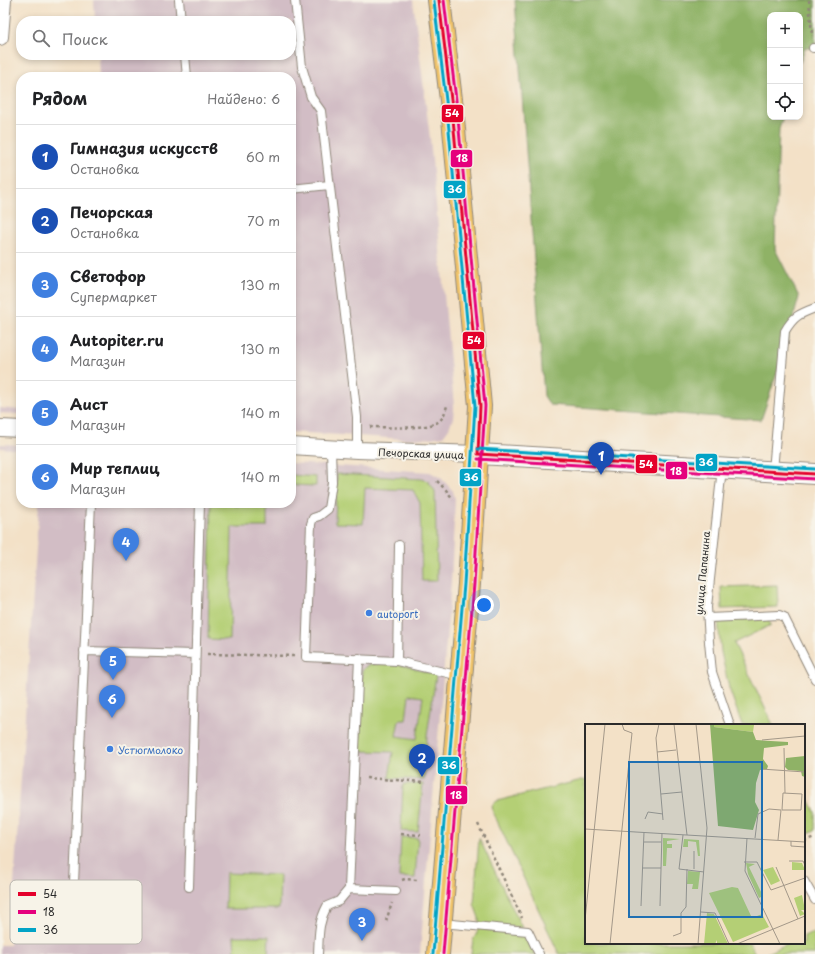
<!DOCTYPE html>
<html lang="ru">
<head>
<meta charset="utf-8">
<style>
  :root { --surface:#fff; --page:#f2f2f2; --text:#202124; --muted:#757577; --line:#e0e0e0; --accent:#1f6fb2 }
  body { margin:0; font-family:"Playpen Sans",sans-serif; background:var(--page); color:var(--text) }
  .controls { position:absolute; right:12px; top:12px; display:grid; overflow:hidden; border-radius:8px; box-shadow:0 2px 6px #0003 }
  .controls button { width:36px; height:36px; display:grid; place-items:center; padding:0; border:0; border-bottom:1px solid var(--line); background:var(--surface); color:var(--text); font:20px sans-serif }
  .you { position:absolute; left:484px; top:605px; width:14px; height:14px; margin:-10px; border:3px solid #fff; border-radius:50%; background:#1a73e8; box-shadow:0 0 0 6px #1a73e833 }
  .badge { display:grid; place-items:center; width:26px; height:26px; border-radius:50%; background:var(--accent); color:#fff; font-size:13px; font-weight:700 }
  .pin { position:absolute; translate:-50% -33px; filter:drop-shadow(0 1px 2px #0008) }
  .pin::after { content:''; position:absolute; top:21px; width:14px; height:12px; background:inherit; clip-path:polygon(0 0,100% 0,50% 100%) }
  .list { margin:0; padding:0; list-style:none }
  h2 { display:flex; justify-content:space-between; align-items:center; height:52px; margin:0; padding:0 16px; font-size:17px }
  h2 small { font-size:13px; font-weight:400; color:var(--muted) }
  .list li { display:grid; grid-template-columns:26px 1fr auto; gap:12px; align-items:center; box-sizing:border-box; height:64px; padding:0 16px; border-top:1px solid var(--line) }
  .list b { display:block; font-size:15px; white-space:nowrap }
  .list p { margin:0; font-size:13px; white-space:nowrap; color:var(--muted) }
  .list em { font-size:13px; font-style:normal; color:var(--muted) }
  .icon { flex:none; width:22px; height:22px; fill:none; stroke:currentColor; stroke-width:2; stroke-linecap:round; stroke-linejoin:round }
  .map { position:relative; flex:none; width:815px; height:954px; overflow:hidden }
  .search { position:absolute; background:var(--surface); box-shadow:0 2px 6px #0003; left:16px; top:16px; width:280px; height:44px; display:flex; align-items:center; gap:10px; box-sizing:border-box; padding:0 14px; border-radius:16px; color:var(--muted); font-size:15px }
  .panel { position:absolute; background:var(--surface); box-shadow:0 2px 6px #0003; left:16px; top:72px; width:280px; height:436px; border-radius:16px }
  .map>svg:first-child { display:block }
  .industrial { fill:#d2bdc5 }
  .green { fill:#b4cf75; stroke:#707d50; fill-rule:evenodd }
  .forest { fill:#8fb266; stroke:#5d6e48 }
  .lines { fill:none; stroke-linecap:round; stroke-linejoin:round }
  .service-casing { stroke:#8f8679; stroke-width:10 }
  .minor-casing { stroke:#8f8679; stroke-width:18 }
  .tertiary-casing { stroke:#8f8679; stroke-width:22 }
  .primary-casing { stroke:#8f8679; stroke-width:24 }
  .path { stroke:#8f8679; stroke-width:2.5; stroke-dasharray:3 3; stroke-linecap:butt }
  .service { stroke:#fff; stroke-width:8 }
  .minor { stroke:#fff; stroke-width:16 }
  .tertiary { stroke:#fff; stroke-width:20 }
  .primary { stroke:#f0c369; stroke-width:22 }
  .bus-1-casing { stroke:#f7f3e8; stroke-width:6 }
  .bus-2-casing { stroke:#f7f3e8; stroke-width:6 }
  .bus-3-casing { stroke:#f7f3e8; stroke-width:6 }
  .bus-1 { stroke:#e4002b; stroke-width:3 }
  .bus-2 { stroke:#e5007d; stroke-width:3 }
  .bus-3 { stroke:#02a3c6; stroke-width:3 }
  .shop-dot { fill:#3f7fe0; stroke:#f7f3e8; stroke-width:1.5 }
  .labels { text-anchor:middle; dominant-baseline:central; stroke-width:4; stroke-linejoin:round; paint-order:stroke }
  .street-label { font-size:10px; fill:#2b2b2b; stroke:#f7f3e8 }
  .shop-label { font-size:10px; fill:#366cbe; stroke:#f7f3e8; text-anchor:start }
  .inset-road { fill:none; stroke:#a39889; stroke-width:1 }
  .view { fill:#1f6fb2; fill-opacity:0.15; stroke:#1f6fb2; stroke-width:2 }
  .inset-edge { fill:none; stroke:#2b2b2b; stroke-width:2 }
  .key { fill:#f7f3e8; stroke:#bab7af; stroke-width:1 }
  .key-label { font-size:11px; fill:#2b2b2b }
  .line-badge { stroke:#f7f3e8; stroke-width:1.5 }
  .badge-label { font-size:11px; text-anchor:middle; font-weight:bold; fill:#fff }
</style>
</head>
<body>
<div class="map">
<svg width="815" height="954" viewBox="0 0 815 954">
  <rect width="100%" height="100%" fill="#f7f3e8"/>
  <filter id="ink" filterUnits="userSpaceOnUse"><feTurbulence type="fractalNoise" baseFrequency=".025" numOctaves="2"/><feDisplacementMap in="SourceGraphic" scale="8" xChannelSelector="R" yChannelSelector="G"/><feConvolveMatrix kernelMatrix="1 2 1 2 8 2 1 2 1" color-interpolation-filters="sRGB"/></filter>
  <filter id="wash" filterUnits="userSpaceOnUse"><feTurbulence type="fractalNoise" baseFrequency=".012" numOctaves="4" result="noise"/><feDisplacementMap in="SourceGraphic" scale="16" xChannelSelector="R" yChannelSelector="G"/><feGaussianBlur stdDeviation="0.9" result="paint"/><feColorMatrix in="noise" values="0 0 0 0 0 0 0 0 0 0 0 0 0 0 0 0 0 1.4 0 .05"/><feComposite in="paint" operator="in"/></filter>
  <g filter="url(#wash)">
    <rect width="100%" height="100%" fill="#f3e1c7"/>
    <path class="industrial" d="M 94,0 L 413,0 L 430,138 L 454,406 L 453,418 L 449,428 L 443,436 L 431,438 L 406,439 L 291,432 L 291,77 L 99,77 L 98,55 L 291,55 L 291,21 L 95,21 Z
      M 0,408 L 21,410 L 21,414 L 0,413 Z
      M 0,444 L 21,445 L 21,450 L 0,448 Z
      M 291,463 L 430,472 L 441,478 L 453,491 L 455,499 L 451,582 L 420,954 L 0,954 L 0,945 L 10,945 L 39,503 L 291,503 Z"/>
    <path class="green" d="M 337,474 L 421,479 L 428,481 L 435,491 L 437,581 L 422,581 L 420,503 L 413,490 L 365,488 L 363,524 L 335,523 Z
      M 291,475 L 316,477 L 316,486 L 291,485 Z
      M 211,503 L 235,503 L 235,506 L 267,506 L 267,527 L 232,527 L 230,640 L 208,639 Z
      M 777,585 L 778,607 L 722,609 L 721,587 Z
      M 768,618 L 771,625 L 734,643 L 773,725 L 742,725 L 729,688 L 721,652 L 718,620 Z
      M 378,663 L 405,666 L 436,675 L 427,735 L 424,780 L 389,778 L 393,752 L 360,751 L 362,671 L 366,666 ZM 409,695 L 423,697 L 417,739 L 396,736 L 399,720 L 406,720 Z
      M 586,779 L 586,943 L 750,943 L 755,954 L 559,954 L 493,812 L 492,805 L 497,801 Z
      M 403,784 L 423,784 L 418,832 L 401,831 Z
      M 804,789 L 815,812 L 815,830 L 804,835 Z
      M 401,837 L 418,838 L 415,878 L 399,877 Z
      M 479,838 L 522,928 L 479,924 L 479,918 L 474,904 Z
      M 226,873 L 280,875 L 279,909 L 225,909 Z
      M 478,928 L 525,933 L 535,954 L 471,954 L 473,940 L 477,933 Z
      M 811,933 L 815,933 L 815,954 L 765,954 L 789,943 L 804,943 L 804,936 Z
      M 234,936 L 269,936 L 268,954 L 235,954 Z"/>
    <path class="forest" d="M 515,0 L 815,0 L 815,48 L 805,48 L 800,63 L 800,15 L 770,15 L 770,117 L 783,117 L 779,129 L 775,249 L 799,297 L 783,355 L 761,420 L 550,405 L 544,396 Z"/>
  </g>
  <g filter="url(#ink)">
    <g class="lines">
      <g class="service-casing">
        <path id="service" d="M 179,0 L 181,21
          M 295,0 L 302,67 L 311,97 L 321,111 L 357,417 L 357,450
          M 813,48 L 815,48
          M 185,55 L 187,77
          M 291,189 L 329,185
          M 331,448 L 332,482 L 328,509 L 319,516 L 313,518 L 311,524 L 306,657 L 397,661 L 460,676
          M 722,468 L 707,607 L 709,642 L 712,672 L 730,725
          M 773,471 L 785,331 C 794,316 799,314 815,308
          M 708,618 L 779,615 L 784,617 L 815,679
          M 84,651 L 195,654
          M 397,661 L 399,545
          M 804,881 L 815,900
          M 74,883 L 91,503
          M 189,887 L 200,503
          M 349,889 L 396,891
          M 441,923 L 528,931 L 539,954
          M 318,954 C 319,935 318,923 327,906 L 339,901 L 349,889 L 359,658"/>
      </g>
      <g class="minor-casing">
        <path id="minor" d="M 0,37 L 3,0
          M 0,428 L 21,429
          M 291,446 L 357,450 L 478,454"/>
      </g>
      <g class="tertiary-casing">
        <path id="tertiary" d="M 478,454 L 532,457 L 815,474"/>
      </g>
      <g class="primary-casing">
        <path id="primary" d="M 438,954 L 469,584 L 480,406 L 452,108 L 439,0"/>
      </g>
      <path class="path" d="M 809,0 L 812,36
        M 370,427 C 386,427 425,430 438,422 C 443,419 445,412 447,406
        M 437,481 L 446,490 L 453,499
        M 207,654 L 294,656
        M 366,778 L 425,782
        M 478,824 L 522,918
        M 401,834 L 421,835
        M 804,841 L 815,837
        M 402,880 L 405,879 L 417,880
        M 386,921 L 392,903"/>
      <use href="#service" class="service"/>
      <use href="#minor" class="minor"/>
      <use href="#tertiary" class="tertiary"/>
      <use href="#primary" class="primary"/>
      <g class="bus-1-casing">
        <path id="bus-1" d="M 439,0 L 452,108 L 480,406 L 478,454
          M 478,454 L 815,474"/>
      </g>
      <g class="bus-2-casing">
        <path id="bus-2" d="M 478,459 L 815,479
          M 443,954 L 474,584 L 485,406 L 457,108 L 444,0"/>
      </g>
      <g class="bus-3-casing">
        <path id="bus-3" d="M 478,449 L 815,469
          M 433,954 L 464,584 L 475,406 L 447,109 L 434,1"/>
      </g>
      <use href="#bus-1" class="bus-1"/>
      <use href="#bus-2" class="bus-2"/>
      <use href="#bus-3" class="bus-3"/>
    </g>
  </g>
  <g class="shop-dot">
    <circle cx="369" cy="613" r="4"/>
    <circle cx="110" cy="749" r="4"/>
  </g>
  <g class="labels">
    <g class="street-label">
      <text transform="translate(421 453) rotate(2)">Печорская улица</text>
      <text transform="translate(702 573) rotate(-85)">улица Папанина</text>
    </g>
    <g class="shop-label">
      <text x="377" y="613">autoport</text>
      <text x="118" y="749">Устюгмолоко</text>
    </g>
  </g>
  <g transform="translate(585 724)">
    <rect width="220" height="220" fill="#f3e1c7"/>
    <path d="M 129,0 L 169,0 L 169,1 L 168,8 L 129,3 ZM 78,114 L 95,115 L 82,117 L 82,120 L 87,120 L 87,124 L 82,124 L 81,142 L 78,142 ZM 99,115 L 114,116 L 115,132 L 113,132 L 111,118 L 103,117 L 103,123 L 98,123 ZM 207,138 L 217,139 L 220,146 L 207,146 ZM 161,139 L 170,140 L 164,143 L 178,172 L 174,174 L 163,150 ZM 188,143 L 195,157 L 186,161 L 178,146 ZM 103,147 L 115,148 L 113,165 L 107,165 L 108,160 L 102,160 ZM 147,163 L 153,164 L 167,194 L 177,190 L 184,203 L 148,218 L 124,169 ZM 217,171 L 220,186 L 216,186 L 220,190 L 215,192 L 209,174 ZM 122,189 L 129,190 L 143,220 L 132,220 L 132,216 L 130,220 L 119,220 Z" fill="#b4cf75"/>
    <path d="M 125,0 L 129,0 L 129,3 L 168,8 L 171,16 L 203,18 L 203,21 L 179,24 L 178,35 L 183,42 L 182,45 L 175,46 L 171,59 L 170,78 L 174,86 L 168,106 L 133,102 ZM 220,32 L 220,53 L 217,52 L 216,47 L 203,46 L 200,43 L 201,34 Z" fill="#8fb266"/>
    <path class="inset-road" d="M 37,0 L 39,6 L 47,9M 74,0 L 71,14 L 78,96M 89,0 L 102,111M 111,0 L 122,104 L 113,220M 177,16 L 220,12M 199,24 L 200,69M 72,28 L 91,26M 176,45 L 220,48M 198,69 L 217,70 L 216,86 L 197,86 ZM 76,70 L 97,68M 60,95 L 63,88 L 78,90M 0,105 L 220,118M 98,111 L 94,145 L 119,148M 162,114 L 160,147 L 195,220M 170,114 L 173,90 L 184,85 L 196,86 L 193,116M 206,117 L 206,122 L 220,123M 59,118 L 76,118M 204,137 L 218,137 L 220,141M 159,138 L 172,138 L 186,166 L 220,154M 191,143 L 213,195M 57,144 L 76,144M 109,145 L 109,127M 56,182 L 59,108M 75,182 L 77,109M 116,188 L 130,189 L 144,220M 0,196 L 20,0M 88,212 L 96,209 L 96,189 L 101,183 L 102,145M 25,220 L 47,9M 152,220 L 220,192"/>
    <path class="view" d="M 44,38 L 177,38 L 177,193 L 44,193 Z"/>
    <rect width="220" height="220" class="inset-edge"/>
  </g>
  <rect x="10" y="880" width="132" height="64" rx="6" class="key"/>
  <rect x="18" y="892" width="18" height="4" fill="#e4002b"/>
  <rect x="18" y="910" width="18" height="4" fill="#e5007d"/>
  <rect x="18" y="928" width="18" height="4" fill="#02a3c6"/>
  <g class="key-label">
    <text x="43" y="898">54</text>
    <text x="43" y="916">18</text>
    <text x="43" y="934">36</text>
  </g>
  <g class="line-badge">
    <rect x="441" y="104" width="23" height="19" rx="4" fill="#e4002b"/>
    <rect x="450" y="149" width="23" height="19" rx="4" fill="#e5007d"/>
    <rect x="443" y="180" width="23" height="19" rx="4" fill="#02a3c6"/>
    <rect x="462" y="331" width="23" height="19" rx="4" fill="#e4002b"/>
    <rect x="695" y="453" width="23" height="19" rx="4" fill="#02a3c6"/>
    <rect x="635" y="454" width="23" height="20" rx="4" fill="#e4002b"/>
    <rect x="665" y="461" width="23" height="19" rx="4" fill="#e5007d"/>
    <rect x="459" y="468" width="23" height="19" rx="4" fill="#02a3c6"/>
    <rect x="437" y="756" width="23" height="19" rx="4" fill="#02a3c6"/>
    <rect x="445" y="785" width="23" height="20" rx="4" fill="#e5007d"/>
  </g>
  <g class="badge-label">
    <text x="452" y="117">54</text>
    <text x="462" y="162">18</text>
    <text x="455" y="193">36</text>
    <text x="474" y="344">54</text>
    <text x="706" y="466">36</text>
    <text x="646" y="468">54</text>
    <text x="676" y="475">18</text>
    <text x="471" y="481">36</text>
    <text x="449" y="769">36</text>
    <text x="456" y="799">18</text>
  </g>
</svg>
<div class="controls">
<button>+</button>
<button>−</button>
<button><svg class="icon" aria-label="locate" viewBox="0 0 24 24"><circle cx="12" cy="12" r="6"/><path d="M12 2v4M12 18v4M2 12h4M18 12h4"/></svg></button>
</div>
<div class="you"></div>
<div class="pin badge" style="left:601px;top:475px;background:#1a4fb4">1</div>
<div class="pin badge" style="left:422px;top:777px;background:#1a4fb4">2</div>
<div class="pin badge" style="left:362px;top:941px;background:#3f7fe0">3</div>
<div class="pin badge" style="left:126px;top:561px;background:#3f7fe0">4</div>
<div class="pin badge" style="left:113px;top:680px;background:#3f7fe0">5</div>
<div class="pin badge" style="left:112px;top:718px;background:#3f7fe0">6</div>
<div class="search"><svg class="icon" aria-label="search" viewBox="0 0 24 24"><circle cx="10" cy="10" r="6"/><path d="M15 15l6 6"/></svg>Поиск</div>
<section class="panel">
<h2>Рядом<small>Найдено: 6</small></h2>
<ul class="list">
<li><span class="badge" style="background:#1a4fb4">1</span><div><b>Гимназия искусств</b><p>Остановка</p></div><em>60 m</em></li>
<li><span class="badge" style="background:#1a4fb4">2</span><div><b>Печорская</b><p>Остановка</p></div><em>70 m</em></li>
<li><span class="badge" style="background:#3f7fe0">3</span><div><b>Светофор</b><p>Супермаркет</p></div><em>130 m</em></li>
<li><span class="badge" style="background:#3f7fe0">4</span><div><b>Autopiter.ru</b><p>Магазин</p></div><em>130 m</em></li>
<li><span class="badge" style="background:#3f7fe0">5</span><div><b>Аист</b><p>Магазин</p></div><em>140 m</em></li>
<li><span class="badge" style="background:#3f7fe0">6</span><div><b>Мир теплиц</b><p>Магазин</p></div><em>140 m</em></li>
</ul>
</section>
</div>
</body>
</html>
